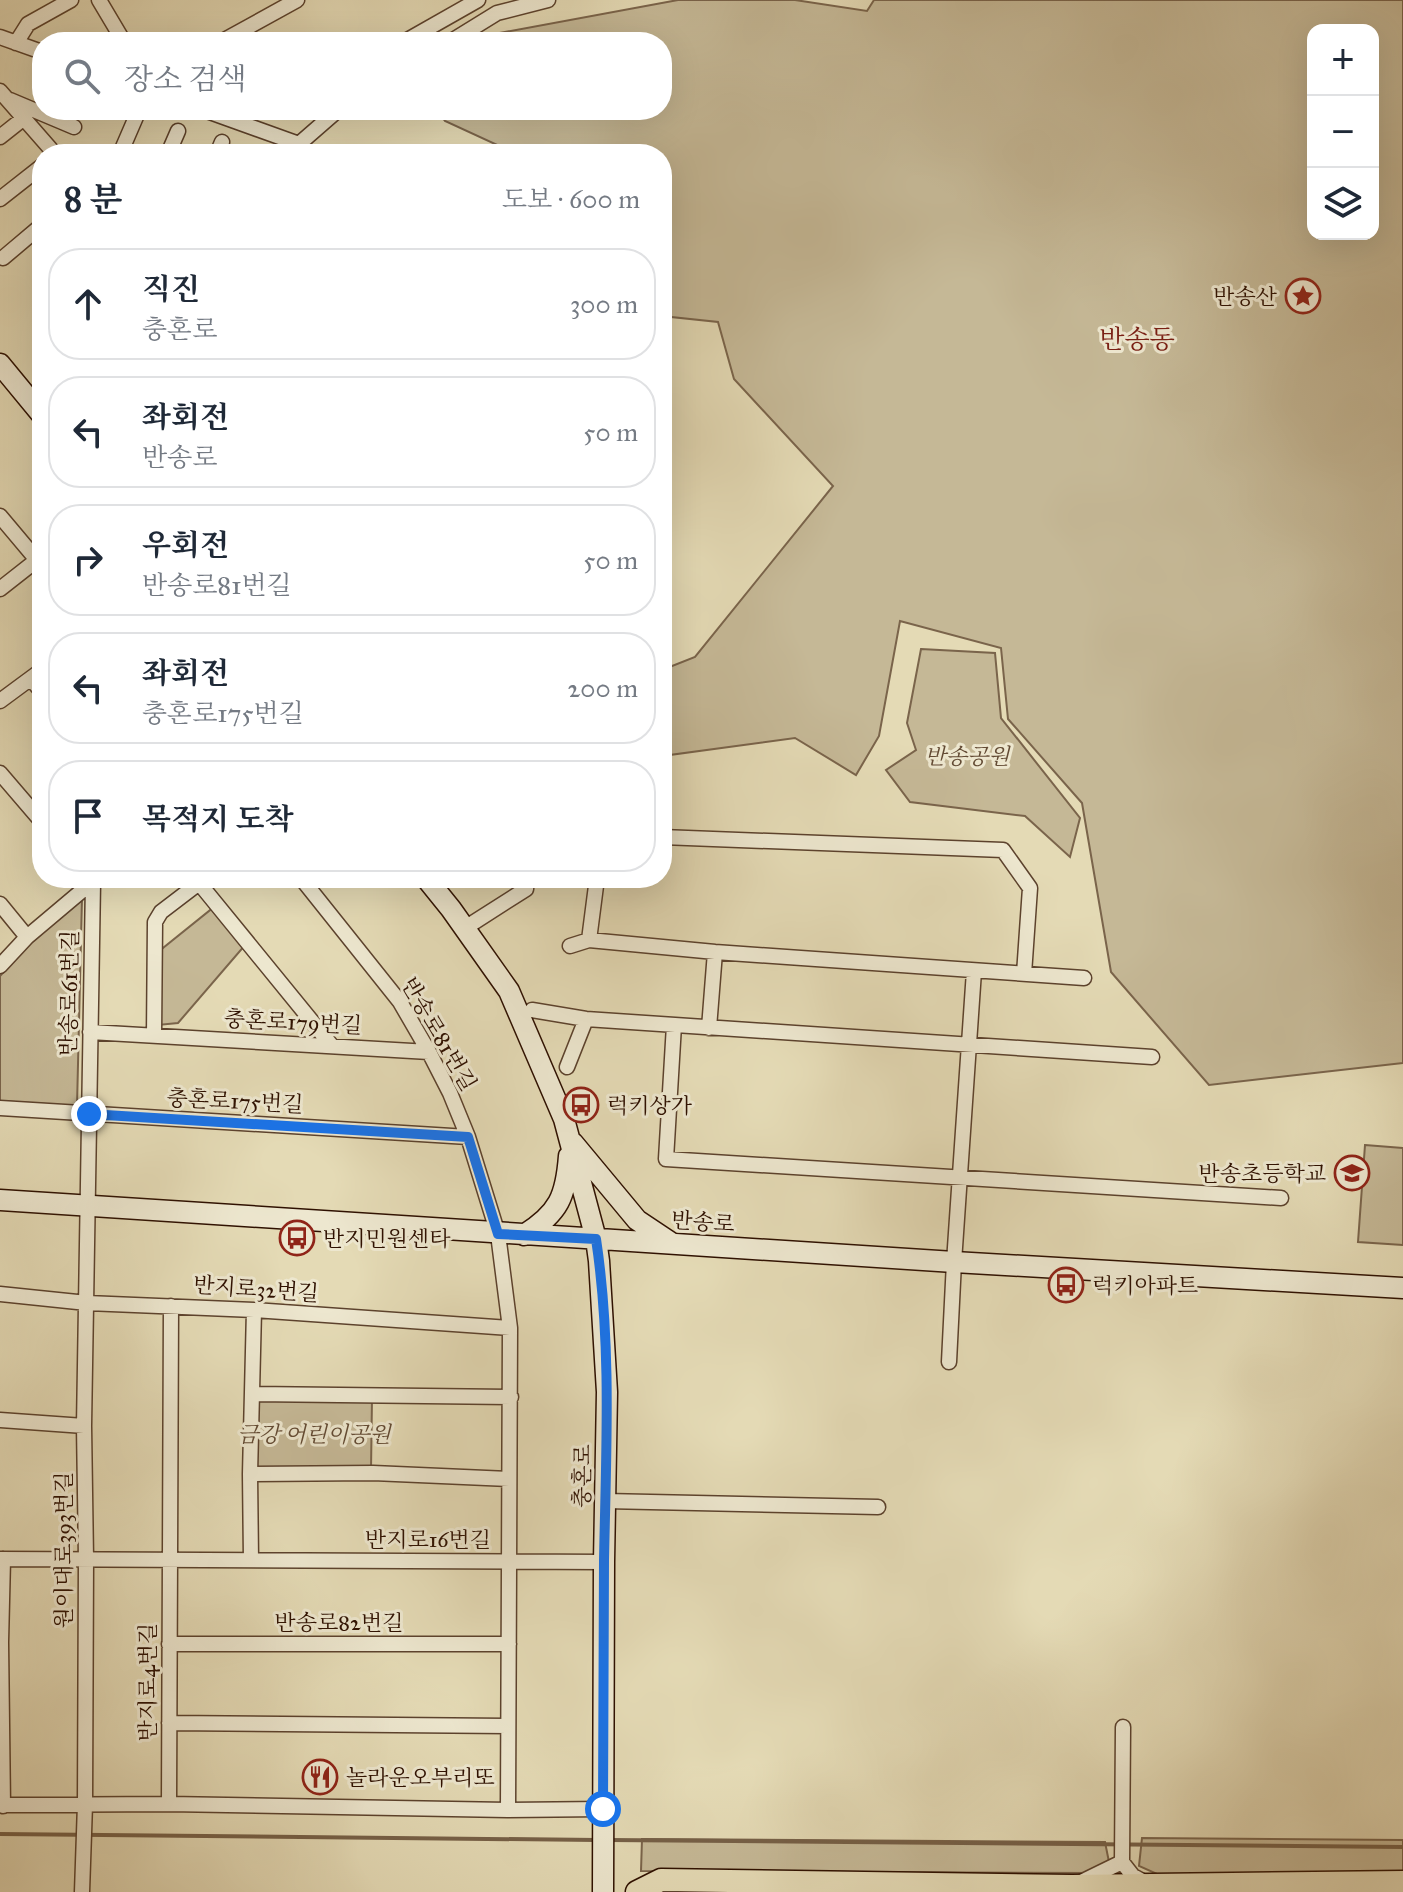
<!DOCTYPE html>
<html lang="ko">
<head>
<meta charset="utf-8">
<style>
  :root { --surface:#fff; --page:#f6f6f7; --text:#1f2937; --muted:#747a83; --line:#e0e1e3 }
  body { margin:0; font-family:"IM FELL Great Primer","Noto Serif KR",serif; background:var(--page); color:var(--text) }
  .controls { position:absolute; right:24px; top:24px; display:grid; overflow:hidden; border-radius:16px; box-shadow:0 8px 32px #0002 }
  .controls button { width:72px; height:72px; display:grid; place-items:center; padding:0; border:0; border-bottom:2px solid var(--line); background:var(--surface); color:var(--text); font:40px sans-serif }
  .stop { position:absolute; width:24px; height:24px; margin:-18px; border:6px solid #1a73e8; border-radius:50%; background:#fff }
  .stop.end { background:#1a73e8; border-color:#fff; box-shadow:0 2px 8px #0008 }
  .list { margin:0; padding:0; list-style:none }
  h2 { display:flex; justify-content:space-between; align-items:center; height:104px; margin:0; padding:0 32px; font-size:34px }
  h2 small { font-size:26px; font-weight:400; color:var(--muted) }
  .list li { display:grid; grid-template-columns:52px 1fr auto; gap:24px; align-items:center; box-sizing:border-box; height:112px; margin:0 16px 16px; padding:0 16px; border:2px solid var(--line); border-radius:32px }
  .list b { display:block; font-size:30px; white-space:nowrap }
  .list p { margin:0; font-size:26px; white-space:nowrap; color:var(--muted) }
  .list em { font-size:26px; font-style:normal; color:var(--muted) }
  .icon { flex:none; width:44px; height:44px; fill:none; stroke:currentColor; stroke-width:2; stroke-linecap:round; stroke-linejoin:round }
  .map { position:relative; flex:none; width:1403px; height:1892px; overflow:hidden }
  .search { position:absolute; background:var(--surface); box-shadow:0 8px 32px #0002; left:32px; top:32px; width:640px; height:88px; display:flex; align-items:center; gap:20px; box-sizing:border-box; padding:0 28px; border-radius:32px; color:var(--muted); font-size:30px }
  .panel { position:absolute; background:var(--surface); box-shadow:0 8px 32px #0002; left:32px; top:144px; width:640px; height:744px; border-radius:32px }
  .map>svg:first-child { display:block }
  .green { fill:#c5b896; stroke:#7a644b; stroke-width:2; fill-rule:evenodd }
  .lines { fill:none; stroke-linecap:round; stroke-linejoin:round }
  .stream { stroke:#766047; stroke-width:4 }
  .street-casing { stroke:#5c422d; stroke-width:17 }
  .secondary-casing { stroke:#2e1000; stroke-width:23 }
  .primary-casing { stroke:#2e1000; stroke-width:25 }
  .street { stroke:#ede7cf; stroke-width:14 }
  .secondary { stroke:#ede7cf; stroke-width:20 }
  .primary { stroke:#e4dab5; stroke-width:22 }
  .route { stroke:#1a73e8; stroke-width:10 }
  .labels { text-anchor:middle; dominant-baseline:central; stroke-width:6; stroke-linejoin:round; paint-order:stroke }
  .poi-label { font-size:22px; fill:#2e1000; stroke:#ede7cf; text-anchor:start }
  .park-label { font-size:22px; font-style:italic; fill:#634b34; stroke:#ede7cf }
  .street-label { font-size:22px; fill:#2e1000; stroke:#ede7cf }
  .quarter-label { font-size:26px; fill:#7a1f14; stroke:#ede7cf }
</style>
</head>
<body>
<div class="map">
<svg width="1403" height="1892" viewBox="0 0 1403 1892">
  <rect width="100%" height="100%" fill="#e4dab5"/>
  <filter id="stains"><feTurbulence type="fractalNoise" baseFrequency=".0025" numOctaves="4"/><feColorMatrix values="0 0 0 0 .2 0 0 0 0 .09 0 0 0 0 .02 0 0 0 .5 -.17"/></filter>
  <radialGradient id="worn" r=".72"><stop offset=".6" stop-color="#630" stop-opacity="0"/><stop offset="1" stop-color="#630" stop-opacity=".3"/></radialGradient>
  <path class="green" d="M 678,0 L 795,0 L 867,11 L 874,0 L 1403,0 L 1403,1063 L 1209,1085 L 1111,972 L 1082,803 L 1008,719 L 1001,648 L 900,621 L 879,736 L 856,775 L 795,738 L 662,756 L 662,670 L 695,657 L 833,486 L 734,379 L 718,322 L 662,316 L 662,154 L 517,154 L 445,121 L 437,110 L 662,110 L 662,42 L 477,42 L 489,35 ZM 1313,30 L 1373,30 L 1373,234 L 1313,234 Z
    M 921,649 L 995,653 L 1001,718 L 1080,818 L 1070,857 L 1025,816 L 910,802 L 886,770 L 916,750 L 907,723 Z
    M 82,898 L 77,1106 L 0,1101 L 0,976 L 31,942 Z
    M 214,907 L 246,944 L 178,1023 L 158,1025 L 158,952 Z
    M 1365,1145 L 1403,1148 L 1403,1245 L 1358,1242 Z
    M 256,1398 L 372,1398 L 371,1470 L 256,1471 Z
    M 1142,1838 L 1403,1840 L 1403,1874 L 1157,1874 L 1139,1866 Z
    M 642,1839 L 1105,1842 L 1109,1862 L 1099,1873 L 641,1871 Z"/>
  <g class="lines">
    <path class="stream" d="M 0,1834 L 597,1840
      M 609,1840 L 1403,1847"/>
    <g class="street-casing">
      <path id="street" d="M 99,0 L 124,42
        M 0,37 L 42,52
        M 221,42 L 297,0
        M 404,42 L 478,0
        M 450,42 L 497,13 L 548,0
        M 16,43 L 28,24 L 71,0
        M 0,91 L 55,154
        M 10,100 L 74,127
        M 204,110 L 299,144
        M 0,137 L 24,118
        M 120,154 L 139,110
        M 168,154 L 178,131
        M 217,154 L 222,142
        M 294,154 L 299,144 L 338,110
        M 0,199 L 42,166
        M 3,258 L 42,225
        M 0,516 L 42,566
        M 0,589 L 42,556
        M 31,679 L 42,692
        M 0,701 L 42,670
        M 0,773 L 42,822
        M 662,837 L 1003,850 L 1030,888 L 1024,974
        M 195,878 L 332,1046
        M 301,878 L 400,1002 L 429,1052 L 450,1093 L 468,1137 L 498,1234 L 510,1328 L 508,1810
        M 0,904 L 27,937
        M 465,928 L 526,889 L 527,878
        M 589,940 L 597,878
        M 570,946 L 589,940 L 715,952 L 1084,978
        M 0,966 L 27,937 L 97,878
        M 532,1010 L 586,1019 L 1152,1057
        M 674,1025 L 666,1159 L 1281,1198
        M 709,1028 L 715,952
        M 90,1032 L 429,1052
        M 154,1036 L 155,922 L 161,912 L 199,883
        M 567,1067 L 586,1019
        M 0,1108 L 468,1137
        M 0,1294 L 87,1303 L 254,1310 L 510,1328
        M 949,1362 L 954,1262 L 974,971
        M 253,1394 L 511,1397
        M 0,1420 L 84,1426
        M 250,1474 L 373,1473 L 509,1479
        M 605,1501 L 878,1507
        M 0,1559 L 604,1562
        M 3,1559 L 1,1642 L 3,1806
        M 251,1560 L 250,1474 L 254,1310
        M 169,1644 L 509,1644
        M 169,1723 L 508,1726
        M 1123,1727 L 1122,1862 L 1133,1876 L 1146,1883
        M 169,1804 L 171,1306
        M 0,1805 L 169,1804 L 508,1810 L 603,1809
        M 1079,1883 L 1122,1862
        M 82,1892 L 85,1804 L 86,1559 L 84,1426 L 93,882 L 89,878"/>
    </g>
    <g class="secondary-casing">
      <path id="secondary" d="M 0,364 L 42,415
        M 426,878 L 451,909 L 509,991 L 564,1119 L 596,1239 L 599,1261 L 607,1392 L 604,1562 L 603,1892
        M 573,1143 L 637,1220 L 670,1242
        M 0,1200 L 954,1262 L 1403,1288
        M 524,1235 C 559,1213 566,1196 569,1156"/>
    </g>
    <g class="primary-casing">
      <path id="primary" d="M 637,1892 L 661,1880 L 1072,1886 L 1403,1882"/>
    </g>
    <use href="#street" class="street"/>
    <use href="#secondary" class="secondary"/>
    <use href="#primary" class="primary"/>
  </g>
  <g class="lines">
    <path class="route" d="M 89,1114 L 468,1137 L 498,1234 L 596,1239 C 612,1345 606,1454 604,1560 C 603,1643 604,1726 603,1809"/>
  </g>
  <defs>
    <g id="sight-ring" transform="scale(1.8)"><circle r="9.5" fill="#ede7cf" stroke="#8f2418" stroke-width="1.5"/><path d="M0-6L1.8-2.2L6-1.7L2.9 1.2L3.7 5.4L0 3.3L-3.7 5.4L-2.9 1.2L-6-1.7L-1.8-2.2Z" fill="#8f2418"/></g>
    <g id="bus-ring" transform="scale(1.8)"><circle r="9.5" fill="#ede7cf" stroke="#8f2418" stroke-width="1.5"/><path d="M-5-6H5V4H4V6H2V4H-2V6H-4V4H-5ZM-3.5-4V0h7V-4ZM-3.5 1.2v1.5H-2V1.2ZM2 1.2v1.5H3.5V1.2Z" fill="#8f2418"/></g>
    <g id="school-ring" transform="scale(1.8)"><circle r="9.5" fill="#ede7cf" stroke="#8f2418" stroke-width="1.5"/><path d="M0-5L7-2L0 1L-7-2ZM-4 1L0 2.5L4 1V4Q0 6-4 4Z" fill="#8f2418"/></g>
    <g id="restaurant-ring" transform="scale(1.8)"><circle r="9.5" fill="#ede7cf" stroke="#8f2418" stroke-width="1.5"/><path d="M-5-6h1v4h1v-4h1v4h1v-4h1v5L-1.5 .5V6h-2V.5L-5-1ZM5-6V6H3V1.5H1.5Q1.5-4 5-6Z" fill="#8f2418"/></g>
  </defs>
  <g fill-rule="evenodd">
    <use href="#sight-ring" x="1303" y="296"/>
    <use href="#bus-ring" x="581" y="1105"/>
    <use href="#school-ring" x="1352" y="1173"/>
    <use href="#bus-ring" x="297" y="1238"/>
    <use href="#bus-ring" x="1066" y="1285"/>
    <use href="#restaurant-ring" x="320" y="1777"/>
  </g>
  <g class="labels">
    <g class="poi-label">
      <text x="1277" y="296" text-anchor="end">반송산</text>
      <text x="607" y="1105">럭키상가</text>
      <text x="1326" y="1173" text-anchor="end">반송초등학교</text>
      <text x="323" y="1238">반지민원센타</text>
      <text x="1092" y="1285">럭키아파트</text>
      <text x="346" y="1777">놀라운오부리또</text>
    </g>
    <g class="park-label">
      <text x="967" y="756">반송공원</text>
      <text x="314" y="1434">금강 어린이공원</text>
    </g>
    <g class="street-label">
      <text transform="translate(69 993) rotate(-89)">반송로61번길</text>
      <text transform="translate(293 1022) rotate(3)">충혼로179번길</text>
      <text transform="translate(439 1034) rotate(60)">반송로81번길</text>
      <text transform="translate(235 1101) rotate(3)">충혼로175번길</text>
      <text transform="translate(703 1222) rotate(4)">반송로</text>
      <text transform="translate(256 1289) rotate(4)">반지로32번길</text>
      <text transform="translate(582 1476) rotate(-89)">충혼로</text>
      <text x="428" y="1539">반지로16번길</text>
      <text transform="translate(63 1550) rotate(-90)">원이대로393번길</text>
      <text x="339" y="1622">반송로82번길</text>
      <text transform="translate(147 1682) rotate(-90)">반지로4번길</text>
    </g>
    <g class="quarter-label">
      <text x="1137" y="339">반송동</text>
    </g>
  </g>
  <rect width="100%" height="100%" filter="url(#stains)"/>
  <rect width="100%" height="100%" fill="url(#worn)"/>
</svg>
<div class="controls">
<button>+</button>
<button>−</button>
<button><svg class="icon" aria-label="layers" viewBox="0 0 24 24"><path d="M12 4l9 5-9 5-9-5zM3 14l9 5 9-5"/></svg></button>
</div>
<div class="stop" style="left:603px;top:1809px"></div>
<div class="stop end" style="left:89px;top:1114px"></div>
<div class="search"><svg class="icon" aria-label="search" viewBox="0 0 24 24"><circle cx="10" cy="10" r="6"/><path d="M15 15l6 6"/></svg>장소 검색</div>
<section class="panel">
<h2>8 분<small>도보 · 600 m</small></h2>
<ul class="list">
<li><svg class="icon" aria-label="ahead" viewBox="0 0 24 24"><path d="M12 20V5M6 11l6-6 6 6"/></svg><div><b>직진</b><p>충혼로</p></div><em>300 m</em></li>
<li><svg class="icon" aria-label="left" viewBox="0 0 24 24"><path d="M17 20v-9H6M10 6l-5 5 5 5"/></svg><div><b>좌회전</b><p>반송로</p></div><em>50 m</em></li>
<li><svg class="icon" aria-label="right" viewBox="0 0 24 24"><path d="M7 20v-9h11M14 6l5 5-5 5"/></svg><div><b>우회전</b><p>반송로81번길</p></div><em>50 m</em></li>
<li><svg class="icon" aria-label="left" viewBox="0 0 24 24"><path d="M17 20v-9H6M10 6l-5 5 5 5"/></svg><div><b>좌회전</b><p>충혼로175번길</p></div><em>200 m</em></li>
<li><svg class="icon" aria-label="arrive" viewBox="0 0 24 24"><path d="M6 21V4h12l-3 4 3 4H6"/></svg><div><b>목적지 도착</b></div></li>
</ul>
</section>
</div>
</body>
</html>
